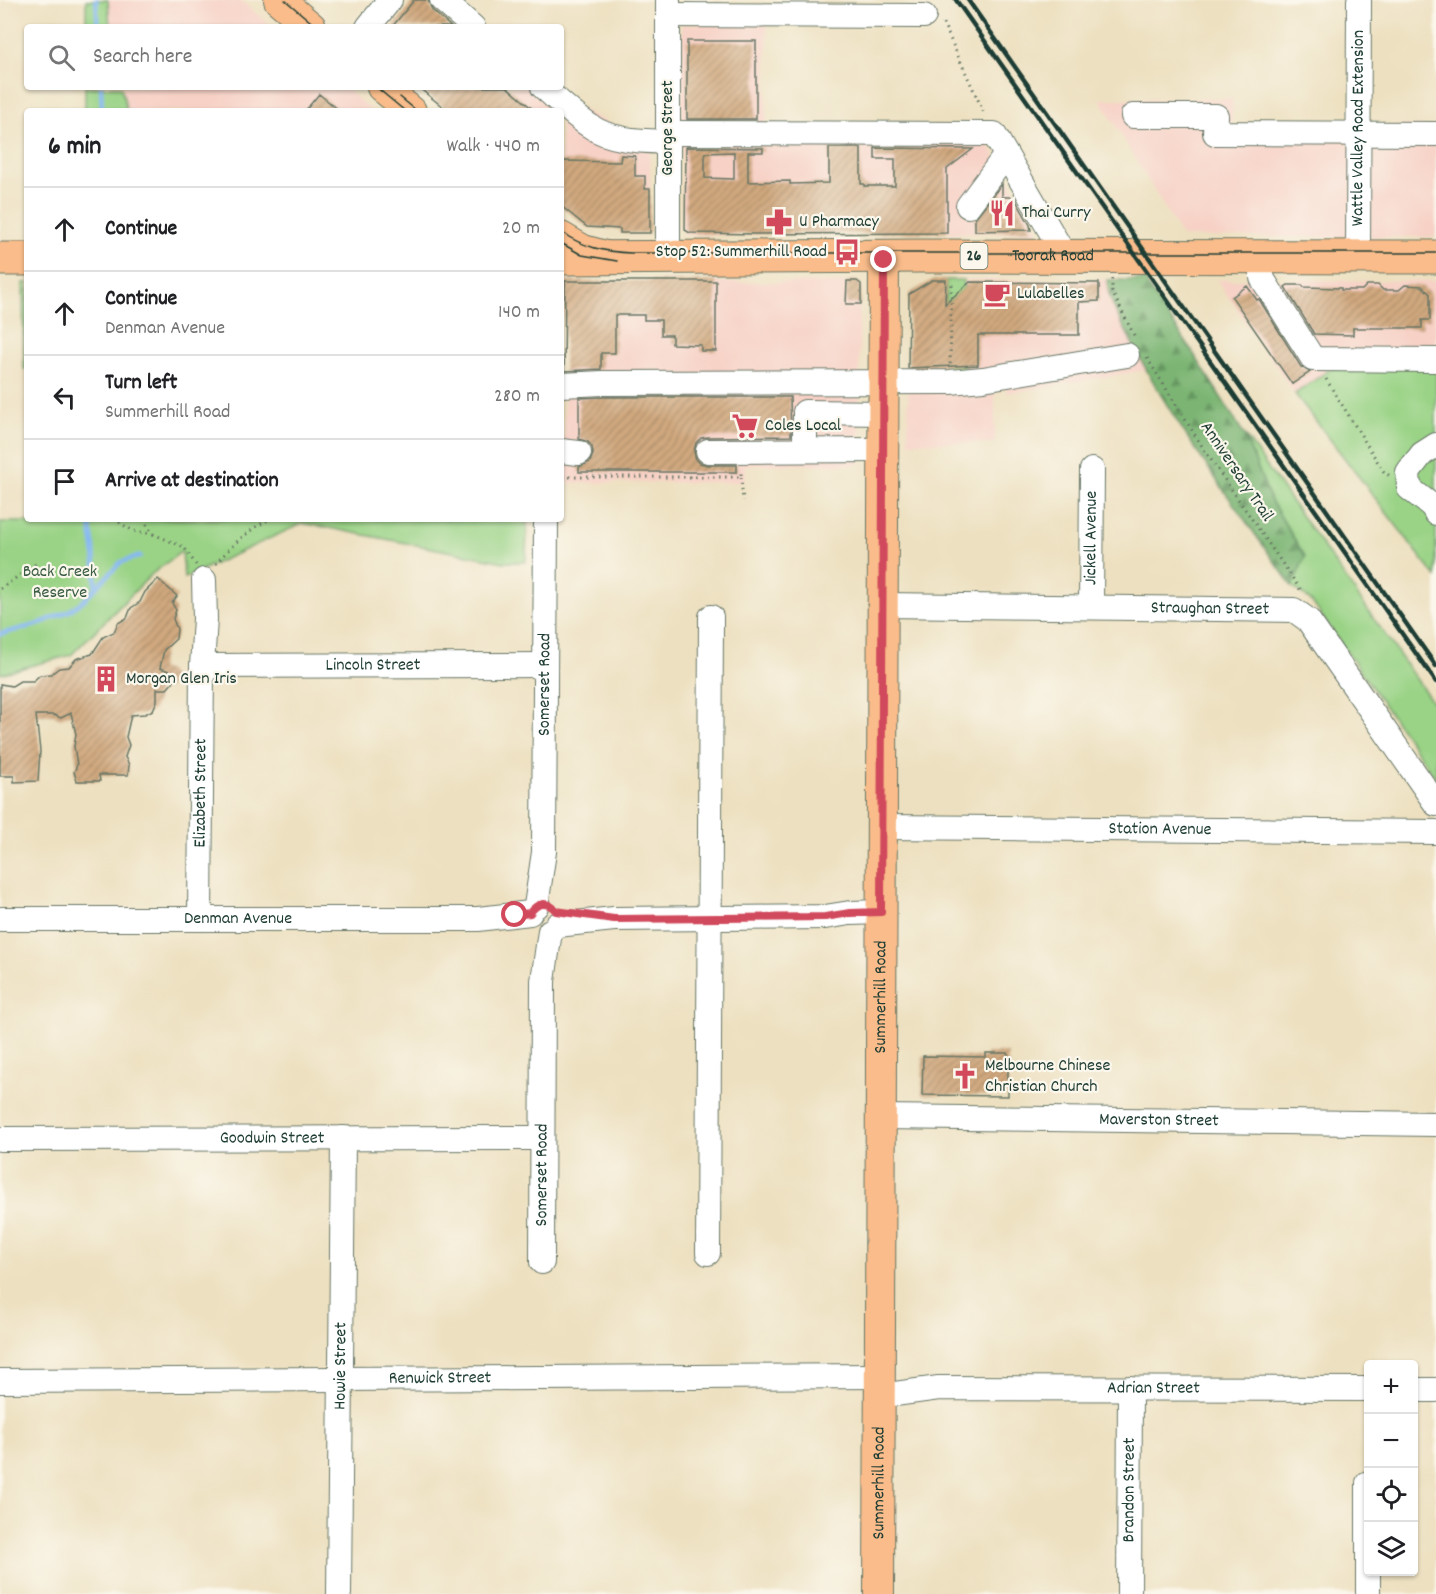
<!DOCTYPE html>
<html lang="en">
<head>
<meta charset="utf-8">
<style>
  :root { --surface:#fff; --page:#f6f6f6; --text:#202124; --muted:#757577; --line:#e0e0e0 }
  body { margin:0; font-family:Dekko,sans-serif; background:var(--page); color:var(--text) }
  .controls { position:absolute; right:18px; bottom:18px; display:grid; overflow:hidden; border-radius:6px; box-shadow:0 2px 4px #0004 }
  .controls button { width:54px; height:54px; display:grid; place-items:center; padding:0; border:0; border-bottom:2px solid var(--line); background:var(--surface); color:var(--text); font:30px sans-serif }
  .stop { position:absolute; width:18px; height:18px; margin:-14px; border:4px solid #d1495b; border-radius:50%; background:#fff }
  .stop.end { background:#d1495b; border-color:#fff; box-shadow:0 2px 6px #0008 }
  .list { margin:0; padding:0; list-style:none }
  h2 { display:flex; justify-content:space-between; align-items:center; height:78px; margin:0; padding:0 24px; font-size:26px }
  h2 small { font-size:20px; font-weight:400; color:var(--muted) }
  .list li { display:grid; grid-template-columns:39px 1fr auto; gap:18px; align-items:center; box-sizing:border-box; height:84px; padding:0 24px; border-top:2px solid var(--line) }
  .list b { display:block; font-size:22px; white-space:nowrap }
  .list p { margin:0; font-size:20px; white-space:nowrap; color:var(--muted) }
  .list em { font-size:20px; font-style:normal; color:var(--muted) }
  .icon { flex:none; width:33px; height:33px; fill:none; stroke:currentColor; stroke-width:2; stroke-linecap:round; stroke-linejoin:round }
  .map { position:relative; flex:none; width:1436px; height:1594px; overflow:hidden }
  .search { position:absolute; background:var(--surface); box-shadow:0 2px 4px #0004; left:24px; top:24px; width:540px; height:66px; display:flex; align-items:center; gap:15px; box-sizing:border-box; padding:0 21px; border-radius:6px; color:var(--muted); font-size:22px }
  .panel { position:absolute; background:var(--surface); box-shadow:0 2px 4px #0004; left:24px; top:108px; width:540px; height:414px; border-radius:6px }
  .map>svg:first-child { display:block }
  .built { fill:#f7d1c6 }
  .green { fill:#9ad386; stroke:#5c885d; stroke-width:1.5 }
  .forest { fill:url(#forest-firs); stroke:#4d7954; stroke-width:1.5 }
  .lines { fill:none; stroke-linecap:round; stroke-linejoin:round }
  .stream { stroke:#86b8f2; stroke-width:4.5 }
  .building { fill:url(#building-hatch); fill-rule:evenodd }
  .minor-casing { stroke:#677665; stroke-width:26 }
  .major-casing { stroke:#677665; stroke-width:32 }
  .highway-casing { stroke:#677665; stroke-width:35 }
  .path { stroke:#677665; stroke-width:3; stroke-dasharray:1.5 4.5; stroke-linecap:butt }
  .minor { stroke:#fff; stroke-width:24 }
  .major { stroke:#f9bc8a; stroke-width:30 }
  .highway { stroke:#f9bc8a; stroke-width:33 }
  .tram { stroke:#1f3d34; stroke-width:1.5 }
  .rail { stroke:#1f3d34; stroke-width:4.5 }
  .route { stroke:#d1495b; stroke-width:8 }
  .labels { text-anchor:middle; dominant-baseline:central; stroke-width:4.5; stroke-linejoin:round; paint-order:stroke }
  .shield { fill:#fbf7ec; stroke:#61756b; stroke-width:1.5 }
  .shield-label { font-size:16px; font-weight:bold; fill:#1f3d34 }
  .street-label { font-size:18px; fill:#1f3d34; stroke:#fbf7ec }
  .poi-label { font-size:18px; fill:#1f3d34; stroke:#fbf7ec; text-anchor:start }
  .park-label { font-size:18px; fill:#385b44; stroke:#fbf7ec }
</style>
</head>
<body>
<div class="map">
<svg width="1436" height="1594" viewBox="0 0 1436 1594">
  <defs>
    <pattern id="forest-firs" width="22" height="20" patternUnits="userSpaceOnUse" patternTransform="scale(1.5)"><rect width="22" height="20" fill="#7bb573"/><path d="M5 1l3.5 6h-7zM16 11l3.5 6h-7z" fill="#64945f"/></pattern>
    <pattern id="building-hatch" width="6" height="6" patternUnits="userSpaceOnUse" patternTransform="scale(1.5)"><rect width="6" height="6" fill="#d1a97f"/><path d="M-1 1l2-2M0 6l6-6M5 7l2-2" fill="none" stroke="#a98b69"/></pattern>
  </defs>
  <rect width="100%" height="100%" fill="#fbf7ec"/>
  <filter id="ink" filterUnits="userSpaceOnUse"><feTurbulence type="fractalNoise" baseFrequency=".0167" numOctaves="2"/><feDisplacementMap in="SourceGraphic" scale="12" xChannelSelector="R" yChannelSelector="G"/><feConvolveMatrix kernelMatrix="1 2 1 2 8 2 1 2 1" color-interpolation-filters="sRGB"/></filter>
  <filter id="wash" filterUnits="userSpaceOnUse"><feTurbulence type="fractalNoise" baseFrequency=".008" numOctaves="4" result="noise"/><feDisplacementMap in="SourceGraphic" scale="24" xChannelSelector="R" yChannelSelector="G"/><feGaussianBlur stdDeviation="1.35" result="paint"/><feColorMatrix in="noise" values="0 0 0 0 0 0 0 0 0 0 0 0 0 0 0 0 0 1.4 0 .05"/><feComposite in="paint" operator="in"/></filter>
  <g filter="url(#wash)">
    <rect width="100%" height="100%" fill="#ede0c0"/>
    <path class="built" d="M 108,0 L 240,0 L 272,27 L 110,27 Z
      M 682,24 L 767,24 L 766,143 L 987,142 L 1038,232 L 685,235 L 682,228 Z
      M 121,87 L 344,87 L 372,111 L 127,111 Z
      M 419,87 L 538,87 L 650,144 L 650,233 L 620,233 L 620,229 L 587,227 L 561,206 L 561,111 L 448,111 Z
      M 1100,99 L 1232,99 L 1232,126 L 1436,126 L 1436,237 L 1182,237 Z
      M 932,280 L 1107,280 L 1108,296 L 1147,370 L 1007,393 L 1006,388 L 995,390 L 995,443 L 908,442 L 909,294 Z
      M 1217,280 L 1436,281 L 1436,366 L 1336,365 L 1295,394 Z
      M 565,281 L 859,283 L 860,464 L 745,465 L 744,482 L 564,483 Z"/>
    <path class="green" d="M 86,0 L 108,0 L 110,27 L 86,27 Z
      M 85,87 L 121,87 L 127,111 L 85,111 Z
      M 946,280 L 964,280 L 964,371 L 945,373 Z
      M 23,283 L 27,283 L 27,369 L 24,369 Z
      M 1336,365 L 1436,366 L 1436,577 L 1295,394 Z
      M 1244,434 L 1436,707 L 1436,779 L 1312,602 L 1292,586 L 1305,556 L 1271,501 Z
      M 58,519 L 527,519 L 526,562 L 504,562 L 303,523 L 184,578 L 182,551 L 152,574 L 71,655 L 0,674 L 0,522 L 58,522 Z"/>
    <path class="forest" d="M 1107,280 L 1147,280 L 1148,287 L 1190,348 L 1244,434 L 1271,501 L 1305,557 L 1292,586 C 1235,505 1172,424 1128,335 C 1119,317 1108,301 1107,280 Z"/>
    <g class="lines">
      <path class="stream" d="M 96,0 L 98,27
        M 101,87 L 102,111
        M 89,519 L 94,548 L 96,588
        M 0,634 L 36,625 L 69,611 L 84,600 L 121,562 L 140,556"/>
    </g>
    <g id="blocks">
      <path class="building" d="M 414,0 L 428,0 L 432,10 L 451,27 L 392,27 Z
        M 687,41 L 756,41 L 756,119 L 687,119 Z
        M 418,87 L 507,87 L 535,111 L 448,111 Z
        M 319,94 L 340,111 L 305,111 Z
        M 686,147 L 763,148 L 763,152 L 748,152 L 748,182 L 790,181 L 790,184 L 829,183 L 829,148 L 861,148 L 861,184 L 864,184 L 864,186 L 895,186 L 895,159 L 875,159 L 875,148 L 973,149 L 947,169 L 947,233 L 757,234 L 690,233 L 685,230 ZM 734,152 L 734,179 L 705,178 L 705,153 Z
        M 621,155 L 635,156 L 635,176 L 645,176 L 645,189 L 650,189 L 650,233 L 620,233 L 620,229 L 587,227 L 561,206 L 561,161 L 620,162 Z
        M 1002,184 L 1002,197 L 1014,197 L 1030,225 L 1031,230 L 975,231 L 975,218 Z
        M 932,280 L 946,280 L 945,304 L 970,282 L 1099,283 L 1099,301 L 1079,302 L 1079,335 L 978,335 L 978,365 L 908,368 L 909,294 Z
        M 565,281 L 716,281 L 716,351 L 701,351 L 701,345 L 672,344 L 672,335 L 661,335 L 661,320 L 644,320 L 644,315 L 615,315 L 615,353 L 601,353 L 601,369 L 564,371 Z
        M 847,281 L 857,281 L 861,284 L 861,304 L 846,304 Z
        M 1288,285 L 1302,285 L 1304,287 L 1341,288 L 1341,290 L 1362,290 L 1367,285 L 1378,285 L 1383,290 L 1399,290 L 1405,285 L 1422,286 L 1430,294 L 1430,320 L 1422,320 L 1422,328 L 1353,328 L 1353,335 L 1314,334 L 1285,287 Z
        M 1247,286 L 1257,300 L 1259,299 L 1301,367 L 1310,372 L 1292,384 L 1232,297 Z
        M 603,397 L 790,397 L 791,436 L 708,437 L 701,438 L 696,443 L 694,452 L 696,459 L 700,463 L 708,465 L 737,465 L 737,472 L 579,472 L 579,467 L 590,462 L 593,454 L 592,447 L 588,442 L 579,439 L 579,398 Z
        M 158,579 L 177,596 L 172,603 L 176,610 L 173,619 L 177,629 L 176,639 L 164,650 L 160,668 L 169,671 L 175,680 L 167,689 L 157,689 L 157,701 L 153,710 L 145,714 L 131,715 L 126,737 L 129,745 L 125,757 L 129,765 L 128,775 L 99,775 L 100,781 L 77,781 L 74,772 L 77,765 L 74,746 L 76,734 L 71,713 L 61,718 L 54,715 L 36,715 L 40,751 L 38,781 L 14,782 L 14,776 L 0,776 L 0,684 L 12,686 L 20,681 L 33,681 L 40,675 L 51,674 L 59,668 L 69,667 L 76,659 L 92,654 L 103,637 L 114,632 L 118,623 L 127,618 L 131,608 L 140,602 L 145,592 Z
        M 986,1053 L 1008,1053 L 1008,1096 L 922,1095 L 923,1056 L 986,1057 Z"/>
    </g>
  </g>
  <g filter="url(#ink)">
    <use href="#blocks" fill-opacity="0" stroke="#677665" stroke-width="1.5"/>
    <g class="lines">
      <g class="minor-casing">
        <g id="minor">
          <path d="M 442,0 L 473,27"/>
          <path d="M 668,0 L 668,257"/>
          <path d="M 668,15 L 924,16"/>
          <path d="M 368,27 L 390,0"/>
          <path d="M 543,87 C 558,100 573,115 590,126 C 611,141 643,141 668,142"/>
          <path d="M 1133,116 L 1216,116 L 1215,133 L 1436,134"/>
          <path d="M 668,133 L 994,134 L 1065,256"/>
          <path d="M 968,206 L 1006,155"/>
          <path d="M 1262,257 L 1262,278 L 1313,359 L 1436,360"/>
          <path id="s1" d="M 1358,257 L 1359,0"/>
          <path d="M 561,385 L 603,383 L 950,382 L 983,379 L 1127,355"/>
          <path d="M 1436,445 L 1422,454 L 1408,472 L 1409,488 L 1432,506 L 1436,513"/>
          <path d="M 805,450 L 805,412 L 884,413"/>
          <path d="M 561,451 L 579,453"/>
          <path d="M 708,451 L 884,450"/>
          <path id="s2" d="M 883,605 L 1294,610 L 1308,620 L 1436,804"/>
          <path id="s3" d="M 1091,607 L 1092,470"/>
          <path id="s4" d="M 202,666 L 545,665"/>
          <path id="s5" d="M 882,827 L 1436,832"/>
          <path id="s6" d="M 536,906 L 544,852 L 546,519"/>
          <path id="s7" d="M 0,919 L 478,919 L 530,913"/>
          <path id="s8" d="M 200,919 L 202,666 L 205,619 L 204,580"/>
          <path d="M 557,925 L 614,919 L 825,917 L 850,913 L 881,912"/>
          <path id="s9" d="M 881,1117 L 1436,1124"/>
          <path id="s10" d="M 0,1139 L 542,1138"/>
          <path d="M 708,1253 L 711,617"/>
          <path id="s11" d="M 542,1262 L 543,981 L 550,931"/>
          <path id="s12" d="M 0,1381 L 880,1376"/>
          <path d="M 1414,1390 L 1436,1390"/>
          <path id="s13" d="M 880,1396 L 939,1388 L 1368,1389"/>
          <path id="s14" d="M 339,1594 L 343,1138"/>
          <path id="s15" d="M 1129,1594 L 1130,1388"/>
          <path d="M 1368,1594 L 1368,1483"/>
        </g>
      </g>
      <g class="major-casing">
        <g id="major">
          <path d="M 279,0 L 311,27"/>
          <path d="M 382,87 L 411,111"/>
          <path d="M 561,237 L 583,250 L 605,256"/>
          <path id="s16" d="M 879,1594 L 884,256"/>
        </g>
      </g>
      <g class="highway-casing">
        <g id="highway">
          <path id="s17" d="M 561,258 L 922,256 L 1436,257"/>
          <path d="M 0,259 L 27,259"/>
        </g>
      </g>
      <path class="path" d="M 943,23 L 985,115
        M 1112,279 L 1112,292 L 1136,339
        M 1147,358 L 1205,451 L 1302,592
        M 950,364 L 952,280
        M 1326,379 L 1384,472 L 1390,476
        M 563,477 L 741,477 L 741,471
        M 741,477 L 743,501
        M 114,519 L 133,531 L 153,534
        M 143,519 L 153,534 L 184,547 L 196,565
        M 216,564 C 230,546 250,529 270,519
        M 0,589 L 37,563"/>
      <use href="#minor" class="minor"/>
      <use href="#major" class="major"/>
      <use href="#highway" class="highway"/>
      <path class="tram" d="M 285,0 L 317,27
        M 376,87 L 405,111
        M 400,97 L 417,111
        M 561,232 C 583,247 604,252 631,253 L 1436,253
        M 561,243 L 582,255 L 617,261"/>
      <path class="rail" d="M 956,0 L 1436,682
        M 968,0 L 1436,666"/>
    </g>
  </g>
  <g class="lines" filter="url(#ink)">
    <path class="route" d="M 515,915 L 530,913 C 537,902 548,901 556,911 L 614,919 L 825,917 L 850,913 L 881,912 L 884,260"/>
  </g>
  <defs>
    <g id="restaurant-bare" transform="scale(2.07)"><path d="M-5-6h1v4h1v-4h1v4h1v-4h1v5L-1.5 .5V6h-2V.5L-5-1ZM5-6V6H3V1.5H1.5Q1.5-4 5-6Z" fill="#d1495b" stroke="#fbf7ec" stroke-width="2.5" paint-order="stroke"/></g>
    <g id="pharmacy-bare" transform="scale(2.07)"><path d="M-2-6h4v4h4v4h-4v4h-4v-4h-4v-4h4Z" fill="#d1495b" stroke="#fbf7ec" stroke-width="2.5" paint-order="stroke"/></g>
    <g id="bus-bare" transform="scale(2.07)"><path d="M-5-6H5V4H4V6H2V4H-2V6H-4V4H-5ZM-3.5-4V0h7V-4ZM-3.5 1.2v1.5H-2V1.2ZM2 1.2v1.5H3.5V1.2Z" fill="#d1495b" stroke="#fbf7ec" stroke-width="2.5" paint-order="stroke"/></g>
    <g id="cafe-bare" transform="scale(2.07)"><path d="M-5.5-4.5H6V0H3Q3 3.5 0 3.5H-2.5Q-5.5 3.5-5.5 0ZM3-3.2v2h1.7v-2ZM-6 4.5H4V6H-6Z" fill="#d1495b" stroke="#fbf7ec" stroke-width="2.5" paint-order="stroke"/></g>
    <g id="supermarket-bare" transform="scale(2.07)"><path d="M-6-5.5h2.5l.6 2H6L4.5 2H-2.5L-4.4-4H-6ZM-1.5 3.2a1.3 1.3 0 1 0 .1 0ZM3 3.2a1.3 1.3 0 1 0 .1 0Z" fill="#d1495b" stroke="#fbf7ec" stroke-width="2.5" paint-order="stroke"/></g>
    <g id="building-bare" transform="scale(2.07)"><path d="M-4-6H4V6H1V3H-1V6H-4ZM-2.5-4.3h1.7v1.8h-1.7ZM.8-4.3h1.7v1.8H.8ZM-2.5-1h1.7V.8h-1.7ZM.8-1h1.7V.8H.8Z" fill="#d1495b" stroke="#fbf7ec" stroke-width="2.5" paint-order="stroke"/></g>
    <g id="church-bare" transform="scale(2.07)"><path d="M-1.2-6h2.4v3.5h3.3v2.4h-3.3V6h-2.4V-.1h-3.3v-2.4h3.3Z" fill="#d1495b" stroke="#fbf7ec" stroke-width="2.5" paint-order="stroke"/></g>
  </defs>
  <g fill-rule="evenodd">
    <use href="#restaurant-bare" x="1002" y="213"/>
    <use href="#pharmacy-bare" x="779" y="222"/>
    <use href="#bus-bare" x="847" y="252"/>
    <use href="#cafe-bare" x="997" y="294"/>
    <use href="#supermarket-bare" x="745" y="426"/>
    <use href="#building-bare" x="106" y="679"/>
    <use href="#church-bare" x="965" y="1076"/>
  </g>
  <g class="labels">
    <rect class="shield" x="960.5" y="243" width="27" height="26" rx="4.5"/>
    <g class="shield-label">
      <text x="974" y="256">26</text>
    </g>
    <g class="street-label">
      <text transform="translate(668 128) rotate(-90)">George Street</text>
      <text stroke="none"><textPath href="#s1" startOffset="129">Wattle Valley Road Extension</textPath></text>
      <text stroke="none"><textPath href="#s17" startOffset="492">Toorak Road</textPath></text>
      <text transform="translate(1236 472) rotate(56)">Anniversary Trail</text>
      <text stroke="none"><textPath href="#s3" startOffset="69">Jickell Avenue</textPath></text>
      <text stroke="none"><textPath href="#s2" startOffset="327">Straughan Street</textPath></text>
      <text stroke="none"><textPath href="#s4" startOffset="171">Lincoln Street</textPath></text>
      <text stroke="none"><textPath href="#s6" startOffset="222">Somerset Road</textPath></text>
      <text stroke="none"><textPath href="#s8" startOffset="126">Elizabeth Street</textPath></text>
      <text stroke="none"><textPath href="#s5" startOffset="278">Station Avenue</textPath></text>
      <text stroke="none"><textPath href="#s7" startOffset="238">Denman Avenue</textPath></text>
      <text stroke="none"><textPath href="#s16" startOffset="597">Summerhill Road</textPath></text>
      <text stroke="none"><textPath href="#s9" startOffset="278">Maverston Street</textPath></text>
      <text stroke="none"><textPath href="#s10" startOffset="272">Goodwin Street</textPath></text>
      <text stroke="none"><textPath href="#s11" startOffset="87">Somerset Road</textPath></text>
      <text stroke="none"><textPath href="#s14" startOffset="228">Howie Street</textPath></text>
      <text stroke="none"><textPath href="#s12" startOffset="440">Renwick Street</textPath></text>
      <text stroke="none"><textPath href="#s13" startOffset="274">Adrian Street</textPath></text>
      <text stroke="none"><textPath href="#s16" startOffset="111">Summerhill Road</textPath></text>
      <text stroke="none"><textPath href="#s15" startOffset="104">Brandon Street</textPath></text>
    </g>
    <g class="poi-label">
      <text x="1022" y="213">Thai Curry</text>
      <text x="799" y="222">U Pharmacy</text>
      <text x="827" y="252" text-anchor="end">Stop 52: Summerhill Road</text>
      <text x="1017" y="294">Lulabelles</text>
      <text x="765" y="426">Coles Local</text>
      <text x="126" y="679">Morgan Glen Iris</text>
      <text x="985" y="1066">Melbourne Chinese<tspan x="985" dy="21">Christian Church</tspan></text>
    </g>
    <g class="park-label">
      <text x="60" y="572">Back Creek<tspan x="60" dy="21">Reserve</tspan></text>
    </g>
  </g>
</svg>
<div class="controls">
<button>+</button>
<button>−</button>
<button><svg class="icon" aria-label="locate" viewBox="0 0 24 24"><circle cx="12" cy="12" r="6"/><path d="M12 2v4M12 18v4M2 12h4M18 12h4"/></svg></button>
<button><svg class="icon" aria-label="layers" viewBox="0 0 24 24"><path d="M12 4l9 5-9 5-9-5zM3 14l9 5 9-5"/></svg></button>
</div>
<div class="stop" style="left:515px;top:915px"></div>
<div class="stop end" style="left:884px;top:260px"></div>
<div class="search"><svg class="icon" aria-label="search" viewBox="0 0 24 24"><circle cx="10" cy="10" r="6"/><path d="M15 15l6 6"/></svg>Search here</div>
<section class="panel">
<h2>6 min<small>Walk · 440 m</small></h2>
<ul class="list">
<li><svg class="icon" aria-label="ahead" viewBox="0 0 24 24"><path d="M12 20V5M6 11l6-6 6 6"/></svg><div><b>Continue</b></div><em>20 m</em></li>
<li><svg class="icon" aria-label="ahead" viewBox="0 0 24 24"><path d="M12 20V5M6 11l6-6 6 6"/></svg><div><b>Continue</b><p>Denman Avenue</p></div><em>140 m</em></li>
<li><svg class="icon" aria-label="left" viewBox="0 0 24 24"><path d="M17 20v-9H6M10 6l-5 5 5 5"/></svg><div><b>Turn left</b><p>Summerhill Road</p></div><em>280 m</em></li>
<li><svg class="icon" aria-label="arrive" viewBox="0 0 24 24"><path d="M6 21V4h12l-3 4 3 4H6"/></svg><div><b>Arrive at destination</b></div></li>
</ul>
</section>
</div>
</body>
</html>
